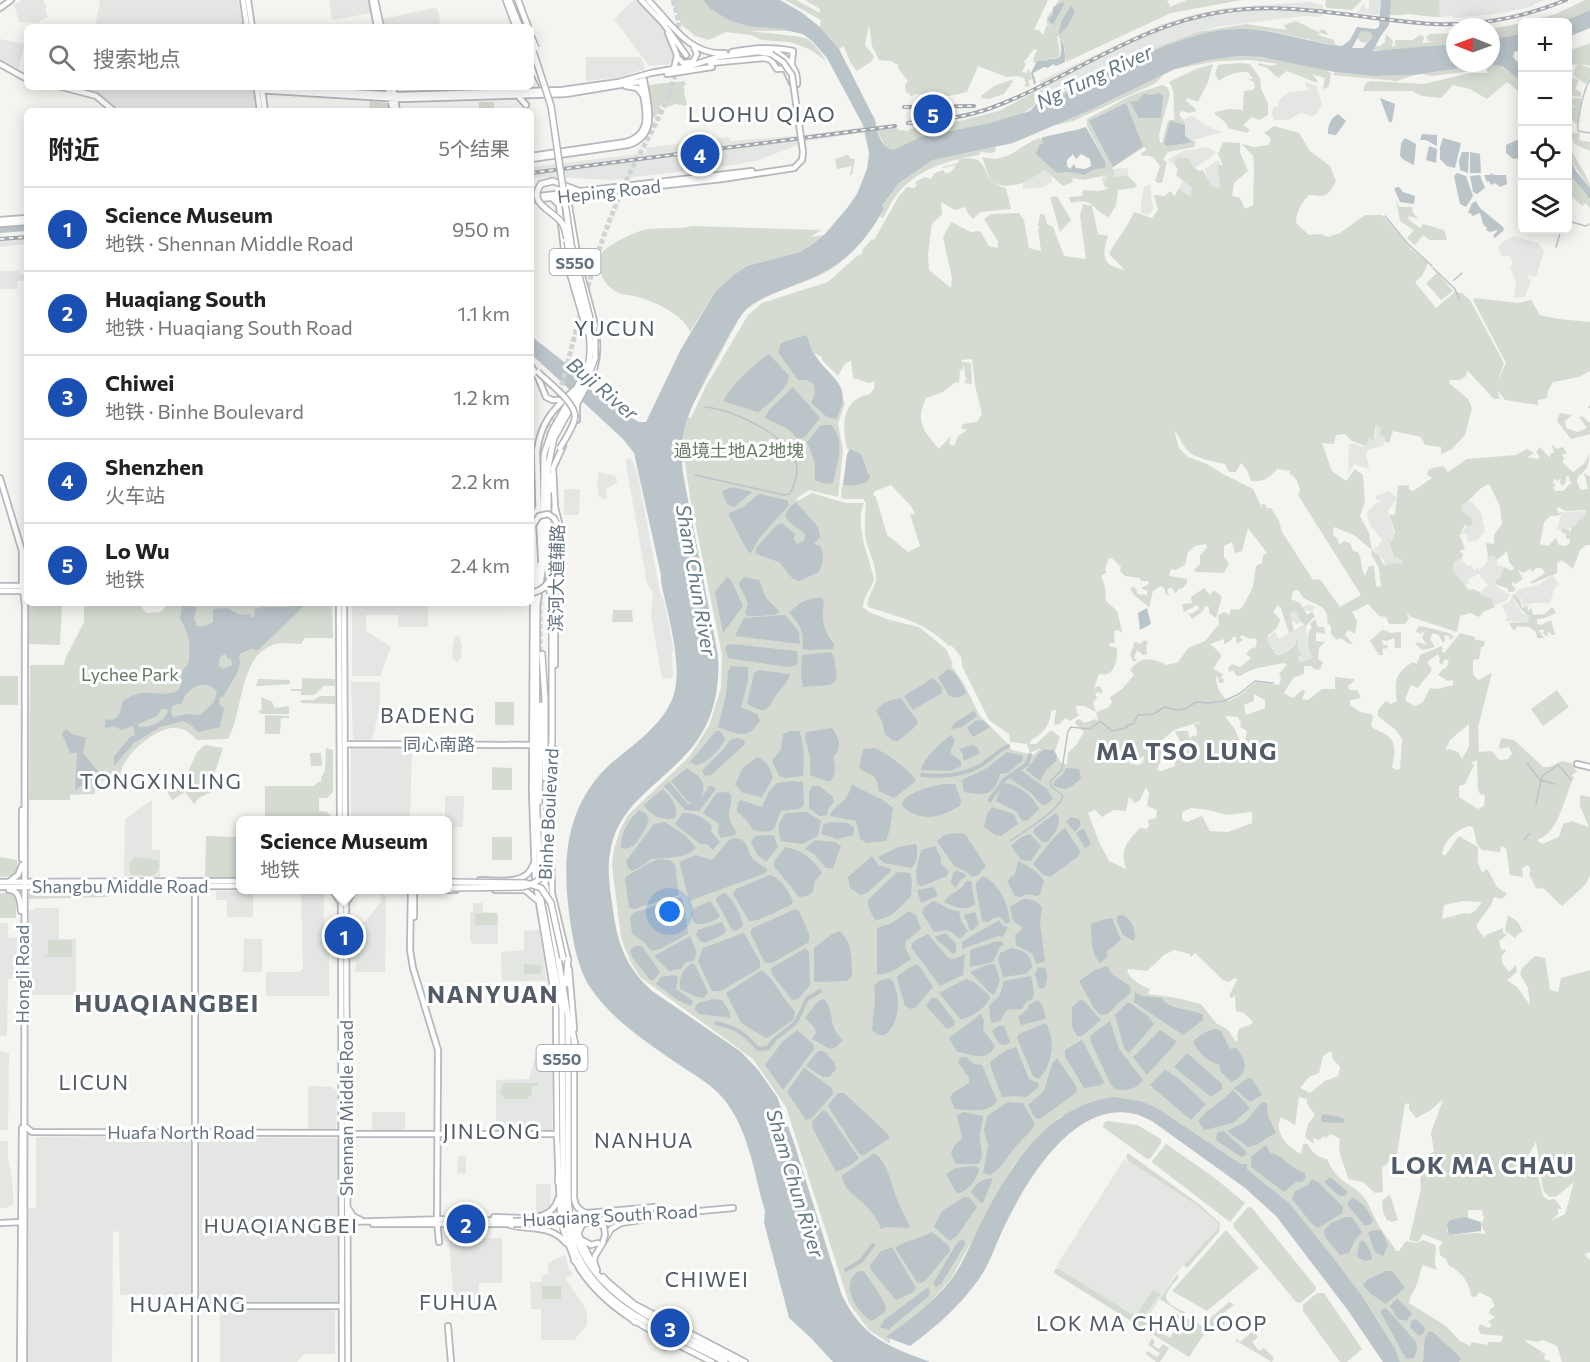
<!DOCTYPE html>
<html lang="zh">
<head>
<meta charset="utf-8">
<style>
  :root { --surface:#fff; --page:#f6f6f6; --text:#222; --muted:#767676; --line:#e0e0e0; --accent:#ea580c }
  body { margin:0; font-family:Commissioner,"Noto Sans SC",sans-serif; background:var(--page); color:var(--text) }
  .controls { position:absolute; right:18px; top:18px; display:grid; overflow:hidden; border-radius:9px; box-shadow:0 3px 15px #0003 }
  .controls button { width:54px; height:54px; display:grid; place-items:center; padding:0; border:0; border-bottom:2px solid var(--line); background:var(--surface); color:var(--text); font:30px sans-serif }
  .compass { position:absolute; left:1446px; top:18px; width:54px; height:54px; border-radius:50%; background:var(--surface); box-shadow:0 3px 15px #0003; rotate:271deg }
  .you { position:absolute; left:670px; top:912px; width:21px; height:21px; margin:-15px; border:4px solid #fff; border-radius:50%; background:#1a73e8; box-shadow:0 0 0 9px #1a73e833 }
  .badge { display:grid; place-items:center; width:39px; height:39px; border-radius:50%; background:var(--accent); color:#fff; font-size:20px; font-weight:700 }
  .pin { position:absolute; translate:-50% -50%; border:3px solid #fff; box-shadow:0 2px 6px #0006 }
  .popup { position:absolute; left:236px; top:816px; width:216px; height:78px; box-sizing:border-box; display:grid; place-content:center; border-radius:9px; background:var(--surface); filter:drop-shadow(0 2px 4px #0005); font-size:20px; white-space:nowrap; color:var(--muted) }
  .popup b { font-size:22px; color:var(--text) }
  .popup::after { content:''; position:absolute; left:50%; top:100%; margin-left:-12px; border:12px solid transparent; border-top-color:var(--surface) }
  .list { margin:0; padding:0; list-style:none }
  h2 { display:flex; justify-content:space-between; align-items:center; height:78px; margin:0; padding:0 24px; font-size:26px }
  h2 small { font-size:20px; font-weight:400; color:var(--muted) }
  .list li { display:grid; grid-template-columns:39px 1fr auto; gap:18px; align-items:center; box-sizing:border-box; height:84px; padding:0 24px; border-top:2px solid var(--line) }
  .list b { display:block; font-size:22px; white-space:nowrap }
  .list p { margin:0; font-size:20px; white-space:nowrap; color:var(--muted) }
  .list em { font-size:20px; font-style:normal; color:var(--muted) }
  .icon { flex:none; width:33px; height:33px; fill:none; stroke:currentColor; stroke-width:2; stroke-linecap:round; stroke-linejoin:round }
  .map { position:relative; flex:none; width:1590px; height:1362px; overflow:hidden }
  .search { position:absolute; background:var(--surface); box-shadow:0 3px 15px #0003; left:24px; top:24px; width:510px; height:66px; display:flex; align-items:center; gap:15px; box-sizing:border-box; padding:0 21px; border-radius:9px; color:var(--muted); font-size:22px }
  .panel { position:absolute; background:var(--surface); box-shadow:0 3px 15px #0003; left:24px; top:108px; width:510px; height:498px; border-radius:9px }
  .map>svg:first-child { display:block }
  .built { fill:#e4e6e4 }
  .green { fill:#d5dbd1; fill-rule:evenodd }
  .water { fill:#bac4c9; fill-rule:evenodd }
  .pier { fill:#f4f4f0 }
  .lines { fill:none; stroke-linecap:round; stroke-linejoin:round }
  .stream { stroke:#bac4c9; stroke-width:1.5 }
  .river { stroke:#bac4c9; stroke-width:4 }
  .major-tunnel { stroke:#d0d4d4; stroke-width:4.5; stroke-dasharray:4.5 2; stroke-linecap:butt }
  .highway-tunnel { stroke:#d0d4d4; stroke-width:5; stroke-dasharray:5 2.5; stroke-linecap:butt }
  .major-casing { stroke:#b5b8bc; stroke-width:8 }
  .highway-casing { stroke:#b4b7ba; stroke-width:8 }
  .major { stroke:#fff; stroke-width:4.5 }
  .highway { stroke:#fff; stroke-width:5 }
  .rail-casing { stroke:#a2a7ad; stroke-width:4 }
  .rail { stroke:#fff; stroke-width:1.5; stroke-dasharray:4.5; stroke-linecap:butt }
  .major-bridge-casing { stroke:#b5b8bc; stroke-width:8; stroke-linecap:butt }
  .highway-bridge-casing { stroke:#b4b7ba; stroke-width:8; stroke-linecap:butt }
  .major-bridge { stroke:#fff; stroke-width:4.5 }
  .highway-bridge { stroke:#fff; stroke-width:5 }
  .labels { text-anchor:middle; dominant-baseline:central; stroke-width:6; stroke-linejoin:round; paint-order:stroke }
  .shield { fill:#fff; stroke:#929ca7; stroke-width:1.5 }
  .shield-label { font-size:16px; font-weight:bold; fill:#647281 }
  .street-label { font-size:18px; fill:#647281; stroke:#fff }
  .park-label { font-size:18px; fill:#667862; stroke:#fff }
  .water-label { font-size:20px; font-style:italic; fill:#647a85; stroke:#fff }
  .neighbourhood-label { font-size:20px; letter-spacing:1.5px; fill:#525c66; stroke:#fff }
  .quarter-label { font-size:21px; letter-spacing:1.5px; fill:#525c66; stroke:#fff }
  .district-label { font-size:24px; font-weight:bold; letter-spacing:1.5px; fill:#525c66; stroke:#fff }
</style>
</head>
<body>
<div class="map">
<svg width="1590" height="1362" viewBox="0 0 1590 1362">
  <rect width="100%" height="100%" fill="#f4f4f0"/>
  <path class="built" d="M 22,0 L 43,0 L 47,7 L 45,8 L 48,17 L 36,23 L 19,22 L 14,5 Z
    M 100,0 L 238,0 L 243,27 L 95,27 Z
    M 329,0 L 368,0 L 371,13 L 332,20 Z
    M 634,0 L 637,0 L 664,30 L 675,58 L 669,64 L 649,66 L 614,19 Z
    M 1369,0 L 1381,0 L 1379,15 L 1357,13 L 1363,3 L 1366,9 L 1369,9 Z
    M 1439,0 L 1545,0 L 1534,4 L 1534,6 L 1504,13 L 1453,18 L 1453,16 L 1440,17 Z
    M 1308,2 L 1323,5 L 1322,17 L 1304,16 L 1216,27 L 1196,32 L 1140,53 L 1046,99 L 1039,81 L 1159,25 L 1195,14 L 1225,8 Z
    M 434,8 L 438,10 L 441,27 L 384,27 L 384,19 Z
    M 0,39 L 24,44 L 18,72 L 0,63 Z
    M 586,57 L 641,57 L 645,69 L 621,77 L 586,81 Z
    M 1306,82 L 1316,86 L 1322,104 L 1317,114 L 1312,116 L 1301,113 L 1288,120 L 1274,120 L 1272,115 L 1273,107 L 1277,107 L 1281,98 L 1289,92 L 1309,90 L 1305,85 Z
    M 83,87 L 252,87 L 256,111 L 117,111 L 103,98 Z
    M 1192,116 L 1213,129 L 1223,132 L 1193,140 L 1185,136 L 1183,120 Z
    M 864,127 L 864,130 L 854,134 L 808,141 L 756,161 L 726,166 L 611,180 L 555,177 L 531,178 L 531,167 L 646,153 L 646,148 L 729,137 L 730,141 L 806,135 Z
    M 1207,147 L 1216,152 L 1209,159 L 1189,171 L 1187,161 L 1170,163 L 1168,159 L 1183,151 Z
    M 1218,160 L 1222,169 L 1220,191 L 1210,191 L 1205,169 Z
    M 1127,168 L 1129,175 L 1105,188 L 1101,179 L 1111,169 Z
    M 1045,170 L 1050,172 L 1052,181 L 1045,187 L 1023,189 L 1023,183 L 1032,179 L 1037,172 Z
    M 1200,172 L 1202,203 L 1176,194 L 1184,178 Z
    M 1150,185 L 1153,210 L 1149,215 L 1141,213 L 1141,203 L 1144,187 Z
    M 27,236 L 27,244 L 0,247 L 0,238 Z
    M 1514,236 L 1538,243 L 1544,251 L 1536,277 L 1528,275 L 1528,278 L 1531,280 L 1525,297 L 1514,298 L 1516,282 L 1510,267 L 1513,263 L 1510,256 L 1502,256 L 1498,248 L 1502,242 Z
    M 0,271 L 19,271 L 20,274 L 25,275 L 26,281 L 18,281 L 17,289 L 0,289 Z
    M 1376,424 L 1386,436 L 1386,440 L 1382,446 L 1368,450 L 1366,454 L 1369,469 L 1354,464 L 1348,475 L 1349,445 L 1353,443 L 1362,447 L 1366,446 L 1370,436 L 1375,442 Z
    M 631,458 L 638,475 L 660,593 L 664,601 L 674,651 L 672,652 L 673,678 L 662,679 L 651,616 L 653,593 L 647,583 L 625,459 Z
    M 599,472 L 616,476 L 617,483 L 606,489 L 607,499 L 599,497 L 597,485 Z
    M 564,489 L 580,489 L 579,515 L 564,515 Z
    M 1389,491 L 1397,498 L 1388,511 L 1394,534 L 1392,543 L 1388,542 L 1394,557 L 1402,560 L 1403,565 L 1385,567 L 1384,560 L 1373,548 L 1378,547 L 1382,539 L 1370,525 L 1367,516 L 1367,512 L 1381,499 L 1376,500 L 1376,496 Z
    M 1466,502 L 1472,502 L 1481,513 L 1485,531 L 1477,540 L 1468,542 L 1466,533 L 1461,535 L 1466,526 L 1469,528 L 1469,524 L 1473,523 L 1470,517 L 1461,511 L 1461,506 Z
    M 1590,511 L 1585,516 L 1584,525 L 1576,530 L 1570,527 L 1567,533 L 1557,529 L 1562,512 Z
    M 1494,556 L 1497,560 L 1497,565 L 1504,567 L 1501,577 L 1493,580 L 1497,587 L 1510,595 L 1506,601 L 1494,605 L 1481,596 L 1482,590 L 1488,586 L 1479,574 L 1469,579 L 1468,585 L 1463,585 L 1452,570 L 1455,562 L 1459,558 L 1468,566 L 1471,565 L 1474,570 L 1479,567 L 1479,571 L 1487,562 L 1488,557 Z
    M 1553,575 L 1559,584 L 1554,589 L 1550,603 L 1531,603 L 1523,607 L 1521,598 L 1518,599 L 1515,593 L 1519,589 L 1538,585 Z
    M 1512,597 L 1523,615 L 1527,613 L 1530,620 L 1523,622 L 1505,621 L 1507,616 L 1502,605 L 1509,602 Z
    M 354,603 L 427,603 L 428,605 L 428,627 L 398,627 L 398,615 L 366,615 L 366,631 L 391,647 L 380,676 L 352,676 L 352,606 Z
    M 1307,604 L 1316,607 L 1312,612 L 1307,610 L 1299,616 L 1301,622 L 1297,624 L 1288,619 L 1292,611 L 1297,612 Z
    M 1306,623 L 1306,631 L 1313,658 L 1299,662 L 1298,641 L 1283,654 L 1277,654 L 1267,641 L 1268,637 L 1275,632 L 1279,639 Z
    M 455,636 L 459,636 L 462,646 L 461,658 L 457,662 L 453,659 L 452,651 Z
    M 351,682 L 380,682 L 380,706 L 372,740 L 353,740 Z
    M 351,747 L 412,747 L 410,820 L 351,820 Z
    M 445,796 L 464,796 L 463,827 L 448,827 L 448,820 L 445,820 Z
    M 152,800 L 152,850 L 160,850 L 160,877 L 124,876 L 125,819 Z
    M 216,891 L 253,891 L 253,917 L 227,917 L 227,900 L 216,900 Z
    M 301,892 L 324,893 L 324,940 L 329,941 L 329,996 L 266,996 L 266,972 L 299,972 L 303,969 Z
    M 382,893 L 386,896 L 385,972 L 355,972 L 356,961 L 351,960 L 351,922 L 365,922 L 381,902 Z
    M 473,903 L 483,903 L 483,912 L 498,913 L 498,944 L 473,944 L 470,940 L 470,912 L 473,912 Z
    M 34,908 L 59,908 L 59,939 L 76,939 L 76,995 L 34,995 L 28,990 L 29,910 L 34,910 Z
    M 0,910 L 0,923 L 8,923 L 8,937 L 18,938 L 18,979 L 8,979 L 7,1036 L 0,1036 Z
    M 539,930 L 544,960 L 546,981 L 502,981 L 501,952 L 524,950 L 524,931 Z
    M 244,939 L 262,939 L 262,972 L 243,972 Z
    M 0,1051 L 9,1053 L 8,1130 L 0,1130 Z
    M 552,1052 L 552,1130 L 496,1131 L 496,1080 L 529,1079 L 536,1053 Z
    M 308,1086 L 332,1087 L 337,1091 L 336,1127 L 333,1131 L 308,1131 Z
    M 372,1112 L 405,1112 L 405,1133 L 372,1133 Z
    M 36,1137 L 335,1138 L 338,1142 L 337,1304 L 199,1303 L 192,1295 L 120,1295 L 119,1232 L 113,1231 L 112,1362 L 26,1362 L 26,1208 L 36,1208 Z
    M 0,1141 L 8,1141 L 8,1157 L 13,1188 L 13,1205 L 6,1208 L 0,1208 Z
    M 458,1156 L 466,1156 L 466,1174 L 457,1173 Z
    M 1124,1159 L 1198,1205 L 1218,1223 L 1218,1228 L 1174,1276 L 1145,1323 L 1056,1267 Z
    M 536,1184 L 551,1184 L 550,1207 L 545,1212 L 536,1213 Z
    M 452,1238 L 502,1238 L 502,1283 L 479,1283 L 479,1303 L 454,1304 L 449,1241 Z
    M 565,1255 L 569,1269 L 573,1274 L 566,1279 L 587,1311 L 587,1325 L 574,1340 L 541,1340 L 541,1309 L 531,1309 L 530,1282 L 541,1282 L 542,1275 L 548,1274 L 548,1263 Z
    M 220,1307 L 335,1308 L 335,1354 L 304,1354 L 297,1362 L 220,1362 Z"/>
  <path class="green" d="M 671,0 L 703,0 L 709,8 L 787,31 L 750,31 C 761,33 802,36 807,39 C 815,44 821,53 826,61 L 811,50 L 790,42 L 762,40 L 751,35 L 726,32 L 709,40 L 695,36 L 682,25 Z
    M 785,0 L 796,0 L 820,13 L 820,9 L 805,0 L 1048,0 L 1034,30 L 1039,30 L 1043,35 L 1047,25 L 1052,27 L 1047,24 L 1047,18 L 1059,0 L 1167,0 L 1170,7 L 1187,0 L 1242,0 L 1171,13 L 1066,62 L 1066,59 L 1060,62 L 1065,50 L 1062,39 L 1057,36 L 1060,52 L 1058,59 L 1047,58 L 1048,62 L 1034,63 L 1033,59 L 1037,50 L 1034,49 L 1024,62 L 1026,64 L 1022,72 L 1026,73 L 1029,69 L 1032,79 L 1028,81 L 1030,86 L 1027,87 L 1024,86 L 1026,83 L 1024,78 L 1019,76 L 1007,77 L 978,66 L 967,92 L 949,96 L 914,94 L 912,97 L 908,93 L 906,93 L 905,85 L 908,81 L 898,68 L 898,65 L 891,61 L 879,60 L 872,46 L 869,25 L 865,45 L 874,56 L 872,61 L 857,71 L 850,62 L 844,46 L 839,49 L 820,27 L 821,20 Z
    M 1326,0 L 1362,0 L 1352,10 L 1327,8 L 1325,5 Z
    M 1391,0 L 1439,0 L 1440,17 C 1429,17 1420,15 1409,14 C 1402,14 1397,16 1389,15 Z
    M 1585,0 L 1590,0 L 1590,10 L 1562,22 L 1525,22 L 1556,14 Z
    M 1296,21 L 1316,31 L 1319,32 L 1321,29 L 1326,31 L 1328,35 L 1320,33 L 1318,35 L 1334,40 L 1335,45 C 1305,40 1275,29 1245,29 C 1180,28 1106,74 1049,102 L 1044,102 L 1039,90 L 1042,90 L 1045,100 L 1049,99 L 1140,53 L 1197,32 L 1246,24 L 1287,30 L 1284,25 Z
    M 1522,23 L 1522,34 L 1491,39 L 1491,29 Z
    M 1361,31 L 1369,32 L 1373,36 L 1366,43 L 1361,42 L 1357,38 Z
    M 1455,33 L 1455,44 L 1399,50 L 1372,50 L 1375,46 L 1380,46 L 1385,42 L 1386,34 L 1393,41 L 1392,46 L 1395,46 L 1395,40 L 1413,40 L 1418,36 L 1422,35 L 1424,38 L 1422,43 L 1434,42 L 1428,41 L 1426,37 L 1430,34 Z
    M 1590,43 L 1590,66 L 1579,64 L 1590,68 L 1590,78 L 1586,84 L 1573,75 L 1575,68 L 1578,65 L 1568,64 L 1568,51 Z
    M 1239,56 L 1271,58 L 1326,70 L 1331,73 L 1329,86 L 1325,89 L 1323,88 L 1325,78 L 1312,74 L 1317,80 L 1317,83 L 1287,71 L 1278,78 L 1266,67 L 1258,65 L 1258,63 L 1271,66 L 1278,64 L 1251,60 L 1218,61 L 1175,69 L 1208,60 Z
    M 1241,63 L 1250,64 L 1260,78 L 1261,89 L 1268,103 L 1268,115 L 1259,120 L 1252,117 L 1243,125 L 1250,130 L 1247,133 L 1228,128 L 1226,123 L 1215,114 L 1215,112 L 1229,109 L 1243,110 L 1244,91 L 1252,90 L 1255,88 L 1254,82 L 1248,79 L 1253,79 L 1248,72 C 1236,72 1228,74 1219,81 L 1215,74 L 1218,65 Z
    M 1213,64 L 1208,82 L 1198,102 L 1187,98 L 1186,101 L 1195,108 L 1196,111 L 1189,113 L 1182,111 L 1179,114 L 1184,122 L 1185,136 L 1196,142 L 1194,147 L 1168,152 L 1163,160 L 1167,162 L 1162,183 L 1158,183 L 1155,181 L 1160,166 C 1154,158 1152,154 1142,156 L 1141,153 L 1147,150 L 1144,147 L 1112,168 L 1115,173 L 1112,177 L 1128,176 L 1137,185 L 1134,188 L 1118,190 L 1116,205 L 1109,217 C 1090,210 1096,197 1071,203 L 1069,197 L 1082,196 L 1083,190 L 1098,191 L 1108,189 L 1104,183 L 1106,178 L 1109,177 L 1107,175 L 1084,180 L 1072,178 L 1073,182 L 1063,186 L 1045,170 C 1038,172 1035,177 1029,180 C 1019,185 1000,190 991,180 C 987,175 985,164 982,157 C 1008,164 1018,146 1039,138 L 1044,142 L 1057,173 L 1069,172 L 1084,175 L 1106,163 L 1087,126 L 1087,119 L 1132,95 L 1162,85 L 1167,87 L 1170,94 L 1159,134 L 1160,143 L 1162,143 L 1168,121 L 1175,119 C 1171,104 1178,97 1169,82 L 1196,69 Z
    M 1489,64 C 1503,66 1512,72 1522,81 L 1522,94 L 1507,82 L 1487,99 L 1470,89 L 1453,85 L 1441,98 L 1422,96 L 1412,91 L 1363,91 L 1366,83 L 1371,81 L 1424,84 L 1470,73 L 1487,73 L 1487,69 L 1433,76 L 1421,74 Z
    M 1335,72 L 1371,76 L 1414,75 L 1397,81 L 1333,75 Z
    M 1165,74 L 1154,84 L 1073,121 L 1052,126 Z
    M 1573,78 L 1579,80 L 1575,89 L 1581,92 L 1581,97 L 1573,96 L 1568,90 L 1570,86 L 1572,87 L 1570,85 Z
    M 1011,80 L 1013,81 L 1004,94 L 988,99 L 982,98 L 981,96 L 994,86 Z
    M 684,81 L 686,84 L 683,87 L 685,90 L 684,94 L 687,102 L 685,102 L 687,103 L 686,106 L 676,104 L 667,107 L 665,105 L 667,102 L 664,103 L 664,105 L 659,106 L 663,112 L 657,114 L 655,118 L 651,117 L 648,85 Z
    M 1034,92 L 1035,104 C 1020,124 950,128 924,136 C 913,139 904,146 894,151 L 886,148 L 877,130 L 896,128 L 899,130 L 909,131 L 910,129 L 951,125 L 952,123 L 999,111 Z
    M 1568,92 L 1573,100 L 1574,98 L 1581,98 L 1581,107 L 1579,107 L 1581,116 L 1579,117 L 1580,121 L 1576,124 L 1568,117 L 1573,107 L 1578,107 L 1573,106 L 1572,103 L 1568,112 Z
    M 370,101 L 388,103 L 391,111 L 369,111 Z
    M 479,102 L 494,102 L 494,111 L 479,111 Z
    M 1274,126 L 1299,133 L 1310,151 L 1330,166 L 1336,181 C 1327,197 1327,197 1309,195 C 1300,205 1297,210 1296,223 L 1309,235 L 1321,234 L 1328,237 L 1340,233 L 1365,215 L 1382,215 L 1411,249 L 1428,263 L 1422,276 L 1415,282 L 1436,308 L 1455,292 L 1462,293 L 1470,300 L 1504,363 L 1497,383 L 1506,363 L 1473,300 L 1475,298 L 1518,303 L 1531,300 L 1540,315 L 1559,319 L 1590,322 L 1590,371 L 1579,377 L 1553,382 L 1548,391 L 1547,398 L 1538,400 L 1538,405 L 1505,400 L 1497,390 L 1500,399 L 1494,399 L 1467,370 L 1466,376 L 1460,380 L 1450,380 L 1449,383 L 1468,399 L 1472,408 L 1465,435 L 1452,449 L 1441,454 L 1441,447 L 1425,445 L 1421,437 L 1393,431 L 1389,443 L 1385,441 L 1385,436 L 1379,437 L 1381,429 L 1376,424 L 1374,436 L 1375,443 L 1370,437 L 1366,446 L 1352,441 L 1345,434 L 1336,435 L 1334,444 L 1322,443 L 1332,471 L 1346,481 L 1355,469 L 1363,475 L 1365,502 L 1360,516 L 1369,533 L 1372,550 L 1379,555 L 1384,566 L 1392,563 L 1403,564 L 1402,560 L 1394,557 L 1388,540 L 1392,542 L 1395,532 L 1389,514 L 1395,515 L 1398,486 L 1409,485 L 1409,490 L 1413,491 L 1432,478 L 1427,475 L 1429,469 L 1443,466 L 1448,472 L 1467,459 L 1516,455 L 1527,449 L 1534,453 L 1527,457 L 1538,459 L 1540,457 L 1536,452 L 1540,447 L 1550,458 L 1550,454 L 1554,453 L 1552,445 L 1557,449 L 1563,447 L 1567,454 L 1562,454 L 1564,458 L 1562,462 L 1573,472 L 1584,464 L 1590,454 L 1587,468 L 1578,477 L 1577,482 L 1581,490 L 1588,489 L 1584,473 L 1590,477 L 1590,545 L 1586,545 L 1580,550 L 1573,569 L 1562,560 L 1557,563 L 1557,573 L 1531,584 L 1531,582 L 1545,573 L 1542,568 L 1536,568 L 1533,572 L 1530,569 L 1523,573 L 1518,570 L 1523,579 L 1515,584 L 1512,582 L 1512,585 L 1516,589 L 1513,592 L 1509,592 L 1507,588 L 1497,585 L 1494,580 L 1500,578 L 1504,567 L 1512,571 L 1514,568 L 1509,562 L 1507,551 L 1497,560 L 1494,556 L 1488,557 L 1486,543 L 1494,544 L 1494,535 L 1502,524 L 1500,506 L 1489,484 C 1477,488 1472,500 1461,506 L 1461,511 L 1471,517 L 1473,524 L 1467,527 L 1465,524 L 1460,536 L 1465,549 L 1459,551 L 1463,554 L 1461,560 L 1459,558 L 1454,563 L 1453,571 L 1469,590 L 1473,589 L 1480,592 L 1481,595 L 1491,599 L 1495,607 L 1483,612 L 1479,617 L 1470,613 L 1460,616 L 1457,632 L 1411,617 L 1406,612 L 1409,618 L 1405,624 L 1389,624 L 1386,617 L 1379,616 L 1368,604 L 1352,612 L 1357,621 L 1355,634 L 1348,630 L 1345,635 L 1353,644 L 1349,644 L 1341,638 L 1337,640 L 1331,634 L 1331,626 L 1327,622 C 1329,608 1320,606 1309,601 C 1304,599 1301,595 1298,590 L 1293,591 L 1291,599 L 1300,603 L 1307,615 L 1312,612 L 1315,616 L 1306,626 L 1301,622 L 1297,613 L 1292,611 L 1290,615 L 1294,630 L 1289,633 L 1281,608 L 1278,605 L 1273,612 L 1280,619 C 1279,627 1274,631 1268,635 L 1267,641 L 1277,655 C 1284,655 1295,647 1298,639 L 1298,649 L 1302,655 L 1298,656 L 1299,662 L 1313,658 C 1308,648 1305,635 1312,627 L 1310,624 L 1315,619 L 1318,627 L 1324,627 L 1325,634 L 1316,632 L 1316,641 L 1325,642 L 1319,648 L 1318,659 L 1323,662 L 1320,669 L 1316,670 L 1311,666 L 1304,666 L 1304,674 L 1293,678 L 1284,693 L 1293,698 L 1303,689 L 1305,692 L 1302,699 L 1308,700 L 1322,689 L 1335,689 L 1335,677 L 1354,679 L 1354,681 L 1348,686 L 1349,690 L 1357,690 L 1361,698 L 1350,700 L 1350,705 L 1360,712 L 1371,714 L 1373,717 L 1371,726 C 1376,731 1384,732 1389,737 C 1397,744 1394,758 1392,767 L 1396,770 L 1400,769 L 1402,739 L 1396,730 L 1378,716 L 1378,710 L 1386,701 L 1391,704 L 1397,701 C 1394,681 1395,673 1413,662 L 1417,664 L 1420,655 L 1442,646 L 1443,650 L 1441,651 L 1444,653 L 1460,633 L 1475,637 L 1475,640 L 1485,641 L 1484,646 L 1481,647 L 1479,659 L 1473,660 L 1473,674 L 1478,680 L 1492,673 L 1478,727 L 1479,752 L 1492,751 L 1499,760 L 1508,759 L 1512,754 L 1509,747 L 1500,749 L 1499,747 L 1501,738 L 1514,740 L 1543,767 L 1549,767 L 1562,761 L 1571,763 L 1577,772 L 1572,775 L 1574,778 C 1564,795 1560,833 1537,840 L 1542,844 L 1559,837 L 1563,824 L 1572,821 L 1589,827 L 1580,806 L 1580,795 L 1590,797 L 1590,876 L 1584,886 L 1562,906 L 1542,887 L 1540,889 L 1536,888 L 1529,874 L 1531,870 L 1528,865 L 1522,868 L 1523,877 L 1510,875 L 1506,848 L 1501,846 L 1500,852 L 1482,850 L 1477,844 L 1473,827 L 1468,826 C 1454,832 1445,839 1442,854 L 1445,856 L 1459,836 L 1478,847 C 1478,857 1476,864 1483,873 L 1486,869 L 1488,870 L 1497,887 L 1507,894 L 1502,899 L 1494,897 L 1491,905 L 1477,924 L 1477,928 L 1484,938 L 1486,935 L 1503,928 L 1503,933 L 1507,935 L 1499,941 L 1501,950 L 1505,949 L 1506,951 L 1502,956 L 1502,963 L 1509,972 L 1516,965 L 1517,972 L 1507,980 L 1517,987 L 1530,1005 L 1528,988 L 1520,974 L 1522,968 L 1535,956 L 1545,958 L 1550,990 L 1558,992 L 1561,978 L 1590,970 L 1590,1252 L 1584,1254 L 1590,1260 L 1590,1362 L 1562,1362 L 1557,1346 L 1543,1340 L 1537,1342 L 1527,1340 L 1525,1341 L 1545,1354 L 1544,1359 L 1552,1362 L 1400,1362 L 1289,1203 L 1241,1164 L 1157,1108 L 1061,1116 L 1041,1134 L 1013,1166 L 951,1279 L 927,1306 L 887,1337 L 890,1338 L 890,1344 L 869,1330 L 849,1303 L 786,1107 L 753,1059 L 640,977 L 630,961 L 621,938 L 612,865 L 614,849 L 620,830 L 628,815 L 689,757 L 709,726 L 721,688 L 722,655 L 690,497 L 685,462 L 682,462 L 685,487 L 718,656 C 720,692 712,726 687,753 C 660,784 620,804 611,847 C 606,869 610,890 613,911 C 618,944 627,969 652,991 L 741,1052 L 758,1070 L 777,1097 L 794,1143 L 841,1293 C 861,1337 887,1346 930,1362 L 885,1350 L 844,1308 L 806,1188 L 640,985 L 615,943 L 604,862 L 622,813 L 683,754 L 678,472 L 682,425 L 738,312 L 882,207 L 899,183 L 933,160 L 995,147 L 996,151 L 991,153 L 980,152 L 979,155 C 949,160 919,168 898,193 C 892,200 888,209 883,218 L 880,216 C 865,241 844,265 816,277 C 790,288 762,294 741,315 L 691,408 L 688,417 L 691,418 L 706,386 L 748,315 L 762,303 L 828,282 L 857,256 L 862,254 L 863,249 L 872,239 L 874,240 L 899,196 L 907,187 L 914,188 L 917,185 L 915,182 L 925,177 L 931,179 L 935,173 L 943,170 L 946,174 L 951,172 L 956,165 L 943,168 L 942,167 L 958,163 L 959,159 C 996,153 975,182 1006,188 L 1011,209 L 980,212 L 973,219 L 967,212 L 966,207 L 955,210 L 941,202 L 942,214 L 932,224 L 928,254 L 929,270 L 951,288 L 952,278 L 943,237 L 951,222 L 971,232 L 980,231 L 989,246 L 998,248 L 998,241 L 984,219 L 991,214 L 1019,213 L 1024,220 L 1029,248 L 1041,251 L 1038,229 L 1040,227 L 1038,226 L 1040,214 L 1045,215 L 1047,224 L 1053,227 L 1064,256 L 1086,259 L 1080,215 L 1083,204 L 1092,206 L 1098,234 L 1108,236 C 1101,257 1103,266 1125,270 L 1109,254 C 1117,239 1127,228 1134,212 L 1152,218 L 1158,210 L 1154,195 L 1165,196 L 1170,191 L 1175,196 L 1178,189 L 1191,197 L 1192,188 L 1176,175 L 1178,169 L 1174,164 L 1178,157 L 1190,159 L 1192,166 L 1199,171 L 1203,170 L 1211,186 L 1217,188 L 1220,186 L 1218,165 L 1223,165 L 1218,154 L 1223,142 L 1240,143 L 1240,152 L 1248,171 L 1234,183 L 1232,196 L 1240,198 L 1245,209 L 1253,205 L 1254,170 L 1253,156 L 1242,144 L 1254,147 L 1269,145 L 1271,138 L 1264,133 ZM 814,353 L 822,357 L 822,360 L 838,376 L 844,365 L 851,360 L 853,378 L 869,383 L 875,381 L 874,389 L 870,394 C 841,400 842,425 847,449 L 861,454 L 869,473 L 855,486 L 842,485 L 841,498 L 845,499 L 863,499 L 866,503 C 865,515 864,528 866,540 C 869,552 875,563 876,576 C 877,588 865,596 868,607 C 901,618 923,621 949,646 L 951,645 L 961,657 L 962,666 L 989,720 L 1009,734 L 1010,742 L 1027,744 L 1030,753 L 1041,748 L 1034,755 L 1012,750 L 1007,743 L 980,716 L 964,684 L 951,665 L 953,664 L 946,649 L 919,627 L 890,620 L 869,612 L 863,607 C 863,596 872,589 874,579 C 869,556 854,526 864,503 L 846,503 L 812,493 L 798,501 L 796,499 L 809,490 L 838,497 L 843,450 L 838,424 L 845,403 ZM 972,359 L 975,385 L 982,414 L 977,422 L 963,424 L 961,428 L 967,430 L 958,436 L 954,446 L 949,444 L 951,436 L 939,449 C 923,430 915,422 926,398 L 943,392 L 956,382 L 959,383 L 960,369 L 962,371 L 964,364 L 965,377 L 967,378 L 964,383 L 972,384 L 971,363 L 962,362 L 961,360 ZM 1174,430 C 1180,436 1182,445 1188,451 C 1196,459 1213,461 1225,464 L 1229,472 L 1236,472 L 1241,463 L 1247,470 L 1251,481 C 1263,482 1269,479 1277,469 L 1290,471 L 1289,473 C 1297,478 1298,482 1300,491 L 1298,495 L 1361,595 L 1340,607 L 1320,579 L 1313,580 L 1282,532 L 1279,521 L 1271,508 L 1267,508 L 1265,504 L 1262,504 L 1262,508 L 1253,489 L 1223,474 L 1207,464 L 1188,457 L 1179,448 ZM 1566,476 L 1570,477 L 1569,480 L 1572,484 L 1570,484 L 1563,491 L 1555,491 L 1553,487 L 1556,485 L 1553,484 L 1554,479 L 1558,481 L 1561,477 L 1560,483 L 1562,486 L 1566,483 ZM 891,485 L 911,506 L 915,514 L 910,514 L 920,546 L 908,552 L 887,535 L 876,497 L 873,495 L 875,491 ZM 1559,507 L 1565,511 L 1585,510 L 1587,513 L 1582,519 L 1583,520 L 1580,519 L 1577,524 L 1572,527 L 1570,532 L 1564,528 L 1561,532 L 1566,534 L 1566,539 L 1570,539 L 1570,543 L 1565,546 L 1559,545 L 1556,538 L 1548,546 L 1540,544 L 1544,522 L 1550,516 L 1557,516 L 1562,513 L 1561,512 L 1558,513 L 1557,508 ZM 1334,527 L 1354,535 L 1372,550 L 1371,554 L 1379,568 L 1381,587 L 1376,586 L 1374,566 L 1369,566 L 1365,576 C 1360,568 1363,561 1358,552 L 1353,551 L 1350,543 L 1344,541 L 1339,545 L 1338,539 L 1333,535 ZM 1248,528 L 1267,553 L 1263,555 L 1262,563 L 1256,566 L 1253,587 L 1243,606 L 1239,610 L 1231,609 L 1229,615 L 1224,612 L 1218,615 L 1219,624 L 1205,641 L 1188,648 L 1178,662 L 1167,665 C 1153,658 1141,655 1130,670 L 1134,675 L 1122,689 L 1110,697 L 1112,702 L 1108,708 L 1096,712 L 1099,723 L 1096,719 L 1084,723 L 1080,719 L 1076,720 L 1075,723 L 1084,732 L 1076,745 L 1068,753 L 1067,764 L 1061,763 L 1058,757 L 1045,747 L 1055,751 L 1060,737 L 1051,730 L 1036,744 L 1030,744 L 1032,739 C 1043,735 1051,723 1051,711 L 1056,710 L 1054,725 L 1060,724 L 1065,718 L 1070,721 L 1080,715 L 1077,713 L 1076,706 L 1084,706 L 1096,712 L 1093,702 L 1097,698 L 1095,693 L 1100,692 L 1100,695 L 1103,691 L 1099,686 L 1094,688 L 1099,674 C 1114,678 1118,661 1117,648 L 1109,646 L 1110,643 L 1115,643 L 1114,631 L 1119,630 L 1122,633 L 1122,631 L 1117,611 L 1106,601 L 1105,587 L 1101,576 L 1107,572 L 1105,570 L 1109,558 L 1113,559 L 1121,567 L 1120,571 L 1125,576 L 1140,578 L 1141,581 L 1148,581 L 1149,584 L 1141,588 L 1144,590 L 1147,590 L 1147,595 L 1138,594 L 1135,587 L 1130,588 L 1134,595 L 1149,607 L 1153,591 L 1160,586 L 1164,588 L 1166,594 L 1169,596 L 1167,590 L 1169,588 L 1172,588 L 1176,594 L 1178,589 L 1183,588 L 1187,583 L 1187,579 L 1169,576 L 1171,569 L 1175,570 L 1185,565 L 1188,552 L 1195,546 L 1206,544 L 1207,548 L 1200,555 L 1200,564 L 1194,570 L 1196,572 L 1224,573 L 1229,563 L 1224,557 L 1224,546 L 1232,542 L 1235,553 L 1242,551 ZM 1242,635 L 1250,639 L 1255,638 L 1257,642 L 1256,647 L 1250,649 L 1246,654 L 1251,658 L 1240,667 L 1232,664 L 1228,668 L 1229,672 L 1233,670 L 1237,676 L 1240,676 C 1256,666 1266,667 1284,663 L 1287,665 L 1279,674 L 1281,678 L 1279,685 L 1256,682 L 1239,696 L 1228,701 C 1221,695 1216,687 1216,677 L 1218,677 L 1219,683 L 1223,683 L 1224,679 L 1221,678 L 1223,674 L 1213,669 L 1221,657 L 1220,653 L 1210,644 L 1224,639 L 1224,644 L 1230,641 L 1233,637 L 1236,637 L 1237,644 L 1243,640 L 1240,637 ZM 1438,654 L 1440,659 L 1439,662 L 1442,665 L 1445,659 L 1449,661 L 1446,668 L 1443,669 L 1438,675 L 1448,681 L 1453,680 L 1453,685 L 1438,689 L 1430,688 L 1423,702 L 1415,706 L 1407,702 L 1405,699 L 1411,685 L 1418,688 C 1422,681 1428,677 1432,670 L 1427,662 ZM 1254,694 L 1265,700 L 1265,708 L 1246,715 L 1244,705 L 1254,701 ZM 1225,716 L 1238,717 L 1241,723 L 1240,727 L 1247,731 L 1245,740 L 1241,743 L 1234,728 ZM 1199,722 L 1200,723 L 1194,724 L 1197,731 L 1196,737 L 1193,735 L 1190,739 L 1188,731 L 1175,731 C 1177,738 1183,742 1183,748 L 1172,752 L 1175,766 L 1161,771 L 1157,770 L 1163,754 L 1160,742 L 1174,730 ZM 1469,724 L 1469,746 L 1462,759 L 1458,752 L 1449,749 L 1445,751 L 1450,740 ZM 1132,746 L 1135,751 L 1133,754 L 1138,760 L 1144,756 L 1143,763 L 1137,765 L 1129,763 L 1126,748 ZM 1477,760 L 1478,790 L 1480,794 L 1485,795 L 1484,806 L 1478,809 L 1459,797 L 1459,786 L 1465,784 L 1474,765 L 1471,763 ZM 1146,787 L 1149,793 L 1147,806 L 1157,810 L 1156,818 L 1148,820 L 1149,825 L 1147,829 L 1140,828 C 1126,843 1120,849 1126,869 L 1109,861 L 1099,842 L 1088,813 L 1095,810 L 1102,817 L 1114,810 L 1126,811 L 1129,797 L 1135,803 L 1140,800 ZM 1191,808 L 1208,810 L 1227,815 L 1252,812 L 1252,823 L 1228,832 L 1210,831 L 1202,816 L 1187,822 L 1182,820 L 1182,812 ZM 1463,901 L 1482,902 L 1476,910 L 1470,914 L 1465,913 L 1442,919 L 1444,905 ZM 1174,950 L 1190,954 L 1191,957 L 1195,953 L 1223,980 L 1228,982 L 1235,978 L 1237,980 L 1229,996 L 1232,998 L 1235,995 L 1236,1011 L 1244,1013 L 1253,1022 L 1251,1024 L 1239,1029 L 1237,1035 L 1238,1041 L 1236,1042 L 1228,1030 L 1216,1023 L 1201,1004 L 1177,998 L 1148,994 L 1150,989 C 1141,986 1131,980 1127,971 L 1128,969 L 1147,971 L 1164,955 ZM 1331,1051 L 1333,1059 L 1340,1067 L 1338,1076 L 1325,1081 L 1310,1093 L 1300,1088 L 1309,1077 L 1319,1073 L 1323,1056 ZM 1299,1097 L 1307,1099 L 1307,1104 L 1315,1115 L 1308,1124 L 1305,1137 L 1314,1144 L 1313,1138 L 1319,1140 L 1324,1136 L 1326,1138 L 1331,1134 L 1340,1139 C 1337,1156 1345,1163 1348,1179 L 1363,1182 L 1375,1193 L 1383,1192 L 1382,1168 L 1397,1154 L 1405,1104 L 1409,1103 L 1409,1109 L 1416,1118 L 1431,1110 L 1443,1099 L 1431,1133 L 1434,1151 C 1422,1158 1419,1175 1421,1189 L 1409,1240 L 1418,1242 L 1423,1234 L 1443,1242 L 1439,1247 L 1440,1255 L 1446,1259 L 1449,1266 C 1461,1271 1470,1283 1471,1296 L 1476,1297 L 1479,1292 L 1491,1298 L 1495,1306 L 1490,1309 L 1489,1313 L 1495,1317 L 1488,1322 L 1492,1325 L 1489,1328 L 1480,1324 L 1478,1329 L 1481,1334 L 1503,1336 L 1501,1342 L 1488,1342 L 1487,1345 L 1472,1342 L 1470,1346 L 1460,1341 L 1446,1326 L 1409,1303 C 1410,1296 1414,1291 1417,1284 C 1419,1278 1420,1271 1423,1265 L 1437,1270 C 1432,1258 1438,1253 1435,1245 L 1423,1240 L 1416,1243 L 1406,1241 L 1399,1251 L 1396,1251 C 1391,1241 1383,1234 1378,1224 C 1372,1214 1370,1204 1362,1195 C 1345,1179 1338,1183 1327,1159 C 1319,1158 1311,1152 1308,1144 L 1303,1144 L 1301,1154 C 1288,1148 1273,1132 1281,1117 L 1295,1125 ZM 1536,1141 L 1543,1190 L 1549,1197 L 1557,1196 L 1574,1182 L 1565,1214 L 1551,1221 L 1558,1214 L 1558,1209 L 1562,1209 L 1555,1199 L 1548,1200 L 1543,1196 L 1535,1165 L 1530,1164 L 1525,1179 L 1520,1172 ZM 1468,1210 L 1482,1210 L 1484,1218 L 1481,1225 L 1486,1234 L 1474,1233 L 1450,1235 L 1449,1228 L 1446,1233 L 1450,1220 L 1468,1218 Z
    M 1575,133 L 1580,133 L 1579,140 L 1590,142 L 1590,151 L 1574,144 L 1571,134 Z
    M 1568,142 C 1572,156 1590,177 1590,188 L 1569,158 Z
    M 848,155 L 851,159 L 855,159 L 852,175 L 850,175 L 852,166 L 837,169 L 835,159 Z
    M 1568,172 L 1590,199 L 1590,208 L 1586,203 L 1582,206 L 1568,193 L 1568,183 L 1574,188 L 1568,179 Z
    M 1057,196 L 1071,220 L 1060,232 L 1050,197 Z
    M 1396,198 L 1399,207 L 1412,207 L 1413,213 L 1419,219 L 1409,216 L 1408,219 L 1420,228 L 1423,224 L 1444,230 L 1447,240 L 1430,240 L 1423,235 L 1415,245 L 1407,238 L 1414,230 L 1400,221 Z
    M 692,226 L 821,230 L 811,237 L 824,235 L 800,252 L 747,266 L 715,292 L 690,332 C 683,314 655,302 638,297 C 630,294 621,296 615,291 C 601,282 595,266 603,251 C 615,242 634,231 649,229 C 664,227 677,230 692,226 Z
    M 1437,273 L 1453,291 L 1441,300 L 1426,283 Z
    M 1560,413 L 1572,415 L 1565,421 L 1566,428 L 1577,432 L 1587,428 L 1579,417 L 1582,416 L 1590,423 L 1590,434 L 1571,439 L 1557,421 Z
    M 1204,588 L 1210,595 L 1214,590 L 1222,597 L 1216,618 L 1209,613 L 1209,607 L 1205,606 L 1203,611 L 1192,619 L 1188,613 L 1192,614 L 1200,608 L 1197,605 L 1184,612 L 1182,604 L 1192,603 L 1191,597 Z
    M 1514,594 L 1520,600 L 1522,608 L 1529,605 L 1527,608 L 1529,611 L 1531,607 L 1533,615 L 1545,614 L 1552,607 L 1556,613 L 1545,618 L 1537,619 L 1537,624 L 1541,625 L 1551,620 L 1555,635 L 1551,635 L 1551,633 L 1547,632 L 1548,635 L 1546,636 L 1543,633 L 1545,630 L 1539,630 L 1544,638 L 1537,638 L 1536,632 L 1529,627 L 1517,626 L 1516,629 L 1513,630 L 1509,623 L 1528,622 L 1529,616 C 1519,609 1519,605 1512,596 Z
    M 29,603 L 62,603 L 60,645 L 29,644 Z
    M 84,603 L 132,603 L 132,606 L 141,606 L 146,613 L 161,612 L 168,603 L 332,603 L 333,638 L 305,638 L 301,644 C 293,644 282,642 273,645 C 239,656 243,713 228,739 L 197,740 C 191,733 183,727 173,728 C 153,729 121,757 120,777 L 114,777 L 95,783 L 95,794 L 70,795 L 70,800 L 29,800 L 30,665 L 64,665 L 66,657 L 84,622 Z
    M 613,610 L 632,610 L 633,622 L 612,622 Z
    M 1421,626 L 1449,633 L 1454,637 L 1450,640 L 1449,636 L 1444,635 L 1445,641 L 1443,643 L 1439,635 L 1433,633 L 1430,639 L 1435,647 L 1423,650 L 1415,644 L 1418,642 L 1427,645 L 1422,638 L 1425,630 L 1421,634 L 1416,632 L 1418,627 Z
    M 1382,630 L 1387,631 L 1389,633 L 1401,632 L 1401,648 L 1395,648 L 1394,638 L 1387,641 L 1382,640 L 1383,645 L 1387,645 L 1388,648 L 1382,649 L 1383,655 L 1379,655 L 1370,641 Z
    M 1144,640 L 1148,642 L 1146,646 L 1147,654 L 1143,655 L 1137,650 L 1134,658 L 1137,660 L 1133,662 L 1130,654 L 1134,646 L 1133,644 L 1136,642 L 1140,644 Z
    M 0,676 L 18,676 L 18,705 L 0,705 Z
    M 302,678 L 335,679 L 335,686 L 324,686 L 314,695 L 301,695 L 301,691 L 291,691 L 291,689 L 302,689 Z
    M 258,679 L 290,680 L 290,684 L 260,686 L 256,686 Z
    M 1557,690 L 1569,707 L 1543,726 L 1531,709 Z
    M 320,696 L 335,696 L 335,704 L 301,703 L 301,700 L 314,700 Z
    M 261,697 L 272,702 L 275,708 L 289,706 L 289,714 L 260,714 L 259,710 L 262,710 Z
    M 495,702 L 514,702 L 514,725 L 495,725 Z
    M 265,715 L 289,716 L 289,718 L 281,718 L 280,734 L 265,734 Z
    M 205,745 L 223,748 L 213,778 L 211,792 L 199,798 L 194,804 L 185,792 L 172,800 L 167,791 L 187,774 L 197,752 Z
    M 326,748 L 333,750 L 333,792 L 327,798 L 319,798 L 319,811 L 327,812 L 334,820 L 265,820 L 265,786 L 314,786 L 318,782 L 321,782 L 321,777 L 325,771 Z
    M 310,753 L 321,753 L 322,766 L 311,766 Z
    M 492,767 L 512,768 L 512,790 L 492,790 Z
    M 206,836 L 240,837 L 240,877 L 205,877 Z
    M 492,837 L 512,837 L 512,860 L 492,860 Z
    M 0,857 L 17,860 L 17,870 L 11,876 L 0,877 Z
    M 135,857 L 158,860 L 159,866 L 157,873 L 151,876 L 132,875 C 128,869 128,861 135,857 Z
    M 34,890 L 100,890 L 107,894 L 107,897 L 29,899 L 29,893 Z
    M 0,893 L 9,893 L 16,897 L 16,918 L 0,918 Z
    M 475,913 L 497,913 L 497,925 L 475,925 Z
    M 1508,915 L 1518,922 L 1523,932 L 1519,933 L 1515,938 L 1505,931 Z
    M 48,940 L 72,940 L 72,957 L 43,957 L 48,955 Z
    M 524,964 L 541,965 L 541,974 L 524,974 Z
    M 504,1083 L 538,1083 L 538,1086 L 531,1086 L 532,1093 L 527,1099 L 505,1099 L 500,1092 Z
    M 1108,1121 L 1137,1125 L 1161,1139 L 1161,1143 L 1150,1159 L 1147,1159 L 1103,1127 L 1104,1123 Z
    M 1166,1144 L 1215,1178 L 1245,1203 L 1230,1222 L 1153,1163 L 1152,1161 Z
    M 1128,1153 L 1199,1204 L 1220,1223 L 1219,1232 L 1187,1268 L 1184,1265 L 1218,1228 L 1218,1223 L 1197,1205 L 1128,1161 L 1126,1156 Z
    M 1390,1195 L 1398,1220 L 1392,1222 L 1387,1220 L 1383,1212 L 1382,1200 Z
    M 1248,1207 L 1252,1208 L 1316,1287 L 1315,1291 L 1300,1303 L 1296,1302 L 1233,1226 L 1234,1223 Z
    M 1226,1230 L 1259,1268 L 1207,1311 L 1172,1291 Z
    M 1055,1269 L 1059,1269 L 1170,1338 L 1175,1330 L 1180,1333 L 1186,1323 L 1174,1315 L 1176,1314 L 1196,1322 L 1207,1330 L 1189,1357 L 1054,1273 Z
    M 1177,1274 L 1179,1277 C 1163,1295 1159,1302 1185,1312 L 1184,1315 L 1160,1299 Z
    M 542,1286 L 561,1286 L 561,1299 L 542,1299 Z
    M 1153,1290 L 1160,1294 L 1143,1318 L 1138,1313 Z
    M 1317,1293 L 1324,1293 L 1362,1349 L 1347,1362 L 1340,1362 L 1303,1311 L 1303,1305 Z
    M 1229,1302 L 1234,1305 L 1213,1321 L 1216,1325 L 1223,1320 L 1225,1323 L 1219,1330 L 1208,1324 L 1208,1320 Z
    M 1253,1331 L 1258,1337 L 1252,1342 L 1259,1351 L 1264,1348 L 1274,1358 L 1272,1362 L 1235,1340 L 1237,1339 L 1240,1342 Z
    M 1152,1338 L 1155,1341 L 1153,1345 L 1159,1349 L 1163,1344 L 1169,1348 L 1160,1362 L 1156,1362 L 1146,1354 L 1147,1351 L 1157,1357 L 1160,1353 L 1148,1345 Z"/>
  <path class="water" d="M 703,0 L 780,0 L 801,12 L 820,27 L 839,49 L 875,120 C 877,131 881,149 894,150 L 920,137 L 990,123 L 1030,111 L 1037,103 L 1037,99 L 1042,98 L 1044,102 L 1049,102 C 1104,75 1186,25 1248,29 C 1280,31 1311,43 1342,46 L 1350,40 L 1357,27 L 1375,29 L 1379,27 L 1381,0 L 1391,0 L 1389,25 L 1380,37 L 1373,51 L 1455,44 L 1455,63 L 1491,63 L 1491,39 L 1522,34 L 1522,50 L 1514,52 L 1513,57 L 1522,67 L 1522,81 L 1503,67 L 1489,64 L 1414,75 L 1371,76 L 1335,72 L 1262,57 L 1239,56 L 1208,60 L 1175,69 L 1090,110 L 1013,143 L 933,160 L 899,183 L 882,206 L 884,208 C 862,248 840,268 797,284 C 781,291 762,296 748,307 C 735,319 691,404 686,423 C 681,438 681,453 682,469 L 718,656 C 720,692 712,726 687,753 C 660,784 620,804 611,847 C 606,869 610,890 613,911 C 617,944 627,969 652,991 L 741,1052 L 758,1070 L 777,1097 L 794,1143 L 841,1293 C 861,1337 887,1346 930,1362 L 833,1362 L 811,1338 L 789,1318 L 764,1223 L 765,1211 C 754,1174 749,1128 722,1097 C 710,1083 691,1073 675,1062 C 645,1041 611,1019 590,987 C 576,966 571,930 568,904 C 562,849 570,798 615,760 C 636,743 663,724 673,697 C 684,664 667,614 661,581 L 661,575 L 634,453 L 623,439 L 531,354 L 531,336 L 568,365 L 579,370 L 590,389 L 623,413 L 639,422 L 646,422 L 680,351 L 715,292 L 734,275 L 747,266 L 800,252 L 815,242 L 825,234 L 848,207 L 857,194 L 867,169 L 869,153 L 863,125 L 827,58 L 813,42 L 803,34 L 780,29 L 748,26 L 729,20 L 709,8 ZM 1361,31 L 1369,32 L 1373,36 L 1363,48 L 1352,48 Z
    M 1063,2 L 1064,4 L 1054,23 L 1051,24 L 1048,19 L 1053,14 L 1053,7 Z
    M 1071,6 L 1075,11 L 1067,27 L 1060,34 L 1059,32 L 1062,20 Z
    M 1590,10 L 1590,28 L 1568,37 L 1568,22 L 1562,22 Z
    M 1060,35 L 1064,47 L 1065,62 L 1056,66 L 1053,64 L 1048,68 L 1044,67 L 1033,73 L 1036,83 L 1034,85 L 1031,73 L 1037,61 L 1048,61 L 1047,58 C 1067,64 1060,46 1060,35 Z
    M 1159,93 L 1163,96 L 1161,118 L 1139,118 L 1130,102 L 1137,101 L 1144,94 L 1151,95 Z
    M 1380,98 L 1395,104 L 1392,122 L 1389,122 Z
    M 1126,103 L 1143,146 L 1113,167 L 1089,121 Z
    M 1338,114 L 1346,121 L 1336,135 L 1328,134 C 1328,125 1330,119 1338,114 Z
    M 1170,121 L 1185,125 L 1185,136 L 1192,142 L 1167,146 L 1164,144 Z
    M 1086,127 L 1106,163 L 1105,168 L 1095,169 L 1084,175 L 1069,172 L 1057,173 L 1036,154 L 1040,144 L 1044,145 L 1041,138 C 1056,133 1071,132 1086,127 ZM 1073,154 L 1076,159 L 1081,154 L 1090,159 L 1091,166 L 1085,169 L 1076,168 L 1074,164 L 1070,169 L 1067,166 L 1067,160 Z
    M 1422,134 L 1437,135 L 1437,146 L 1426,140 L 1420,140 Z
    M 1405,138 L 1416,144 L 1414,165 L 1404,160 L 1400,156 L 1401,143 Z
    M 1443,138 L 1461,143 L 1455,168 L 1447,166 L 1440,159 L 1440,147 Z
    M 1517,140 L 1522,140 L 1520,158 L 1513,159 L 1506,153 L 1506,145 Z
    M 1429,146 L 1437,149 L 1436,163 L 1426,160 Z
    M 1469,152 L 1468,173 L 1460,170 L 1459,160 L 1462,152 Z
    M 1470,152 L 1480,154 L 1481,173 L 1470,173 Z
    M 1568,155 L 1576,171 L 1590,188 L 1590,199 L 1568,172 Z
    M 1457,173 L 1466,176 L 1473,196 L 1466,207 L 1460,204 L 1454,176 Z
    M 1491,173 L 1494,175 L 1506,175 L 1507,184 L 1500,187 L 1495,183 L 1491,185 L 1489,181 L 1487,182 L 1484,175 L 1490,175 Z
    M 1480,175 L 1485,188 L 1477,194 L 1473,192 L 1470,176 Z
    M 1399,187 L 1403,192 L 1415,196 L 1414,204 L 1400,202 L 1394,188 Z
    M 1476,201 L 1480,208 L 1503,227 L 1504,230 L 1495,238 L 1493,236 L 1498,230 L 1490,232 L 1486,230 L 1487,228 L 1483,224 L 1480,213 L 1472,216 L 1471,213 L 1468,213 L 1472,203 Z
    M 27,223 L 27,231 L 0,233 L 0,226 Z
    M 806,335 C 810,342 811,351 816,357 C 833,380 854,387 836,419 L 827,417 L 811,403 L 815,393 L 814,384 L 806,380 L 798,380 L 778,352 L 781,343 Z
    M 769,354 L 789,376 C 787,390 768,404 758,412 L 723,401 C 733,383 752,366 769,354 Z
    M 793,387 L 820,418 L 806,436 L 801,439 L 797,438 L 788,429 L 765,418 L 769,410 Z
    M 821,425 L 831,425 C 846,440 837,464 833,483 L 826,484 L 815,480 L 815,463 L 807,442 Z
    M 850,449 L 861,454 L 870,477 L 867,482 L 854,486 L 843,485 L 847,454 Z
    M 733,487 L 752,492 L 734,507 L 727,504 L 722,491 Z
    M 759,494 L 787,500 L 789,505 L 760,537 L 751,553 L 748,552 L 729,516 L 729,513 L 743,507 Z
    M 796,502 L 818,527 L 820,537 L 814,544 L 820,546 C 825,556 823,562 819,572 L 799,581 L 792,578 L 779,562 L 756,554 L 756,548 L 776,526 L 782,523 L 795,534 L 794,540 L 797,544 L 804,541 L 805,534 L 788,521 L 785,515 L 790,507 Z
    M 727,577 L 731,580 L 743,606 L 723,633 L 715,592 Z
    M 745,577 L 759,580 L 766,598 L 780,612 L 774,615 L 748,616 L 745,614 L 748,603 L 739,585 L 740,581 Z
    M 813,598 L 822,598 C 825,604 823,605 823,612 C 822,625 826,634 834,644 L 833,649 L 808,650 L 802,649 C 805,632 800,625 789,612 L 802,602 Z
    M 298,604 L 302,607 L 299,611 L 258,650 L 251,649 L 240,654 L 239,658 L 240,663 L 237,673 L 223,697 L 220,697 L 219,704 L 224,708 L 220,727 L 198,732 L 191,725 L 183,721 L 160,727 L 134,743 L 114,766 L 114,757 L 130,737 L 135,735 L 133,726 L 121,730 L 115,726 L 107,728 L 105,727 L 105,719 C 117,723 121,714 122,702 C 146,683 158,701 179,690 C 183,681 179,670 188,665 C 191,647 190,634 180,619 L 182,606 L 197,607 L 194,619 L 197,626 L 205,626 L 213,622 L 213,609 L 227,608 L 241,615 L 251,614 L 251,617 L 254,617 L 255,609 C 268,604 284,610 298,604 ZM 225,654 L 228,659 L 231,658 L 232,665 L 223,669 L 219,666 C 218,660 220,656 225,654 ZM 200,685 C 208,685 213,685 217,692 L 214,702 L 200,715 L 187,714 L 173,717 L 171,713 L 172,706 L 182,703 C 185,694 190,688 200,685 ZM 161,709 L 167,709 L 168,712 C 161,724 152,727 139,727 L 138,724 L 157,716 Z
    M 1147,608 L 1151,624 L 1140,630 L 1138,613 Z
    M 785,615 L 799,632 L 800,644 L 735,636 L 744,618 Z
    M 733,644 L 797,651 L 798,661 L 796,665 L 787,667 L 728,658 L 725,648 L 727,645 Z
    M 831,652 L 834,657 L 837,679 L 830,685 L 803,687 L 801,676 L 802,655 Z
    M 731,666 L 748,667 L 748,681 L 741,707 L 757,714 L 760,720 C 749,741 737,734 718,727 L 726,695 L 728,671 Z
    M 948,669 C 958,673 961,683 966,692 C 961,699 957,698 949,696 L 938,677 Z
    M 759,670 L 790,674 C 788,683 782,687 777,694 C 766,711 768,715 747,704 L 754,673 Z
    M 933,678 L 941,686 L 942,693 L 913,710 L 904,696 Z
    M 901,698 L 918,722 L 915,727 L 898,741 L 893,741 L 885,734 L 882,721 L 876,711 C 882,702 891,700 901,698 Z
    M 974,711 L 977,716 L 962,727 L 951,729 L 954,723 Z
    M 983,720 L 990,727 L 973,737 L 967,728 L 975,721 Z
    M 832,728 C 839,739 843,746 833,757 C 835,765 837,775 830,782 L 810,775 L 810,756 L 805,739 L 806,732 Z
    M 66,729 L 72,734 L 86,738 L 83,753 L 96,769 L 104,775 L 103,778 L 88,781 L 75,790 L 77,753 L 70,753 L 62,734 Z
    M 716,731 L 720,731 L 725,739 C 720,750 707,763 696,765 L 690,762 Z
    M 791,731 L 799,731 C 805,745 804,760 803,776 L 785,778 L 779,776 L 772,761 L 781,749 L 783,734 Z
    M 951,735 L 955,741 L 951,750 L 951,754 L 961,761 L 961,766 L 951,771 L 921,770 C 922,760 942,741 951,735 Z
    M 738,738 L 745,741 L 744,745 L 711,775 L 705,776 L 702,771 C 711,760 723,752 730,740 Z
    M 972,745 L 977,747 L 980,753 L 966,760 L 963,759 L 963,754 L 959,749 Z
    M 873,748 C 882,749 912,772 916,781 L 894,798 L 879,791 C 876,771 872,778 859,768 L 863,749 Z
    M 1046,749 L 1054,750 L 1057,756 L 1056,761 L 1046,770 L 1040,781 L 1026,770 L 1040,752 Z
    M 1007,752 L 1023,756 L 1023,760 L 1008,773 L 1000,774 C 994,797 985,795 964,792 L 962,780 L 987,768 Z
    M 757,757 C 767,760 770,768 773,778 L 762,797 L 743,793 L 735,785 L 742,769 Z
    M 687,768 C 701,777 707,782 701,798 L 710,785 L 716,789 L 699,811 L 685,810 L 664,786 L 669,782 L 688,804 L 692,804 L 686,800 L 671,781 Z
    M 1066,768 L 1079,769 L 1081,779 C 1070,787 1067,793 1053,785 L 1054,782 L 1064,773 Z
    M 1016,771 L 1022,771 L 1047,789 L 1053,799 L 1045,805 L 1042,805 L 1031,793 L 1011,779 Z
    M 792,781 L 803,782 L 804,805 L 799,809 L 781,811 C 772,831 778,834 753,830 L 748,822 L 737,811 L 738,803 L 741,800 L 762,807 L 769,791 L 777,783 Z
    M 1006,783 C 1020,786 1033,796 1039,809 L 1028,820 L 1023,821 L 1020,818 L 1017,812 L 996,801 L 1001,786 Z
    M 852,784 C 865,793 881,796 893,808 L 890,829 L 886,841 L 867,843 L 860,839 L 856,821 L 830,816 C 835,804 840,806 846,798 C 849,794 850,789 852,784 Z
    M 943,784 L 955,784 L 961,800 L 960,806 C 937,818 923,823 902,806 L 904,799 C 917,790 928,787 943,784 Z
    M 812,786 L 819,786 L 833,797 L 834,802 L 828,809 L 827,815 L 819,816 L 809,808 L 809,791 Z
    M 662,789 C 671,795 679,808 675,818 C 663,822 650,815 644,805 Z
    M 723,792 L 730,793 C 736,809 720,810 737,832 L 735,835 L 721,838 L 718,833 L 719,824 L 703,813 L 716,793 Z
    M 992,807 L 1014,814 L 1018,824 L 1001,836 L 995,835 L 984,827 L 987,814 Z
    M 639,810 L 646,814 L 649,821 C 643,832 636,852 621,848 C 620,833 629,820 639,810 Z
    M 807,812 L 821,821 L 818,836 L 802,844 L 781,841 C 777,831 778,821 786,813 Z
    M 683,813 C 696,813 703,817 712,826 L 711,831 L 720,842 L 713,850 L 707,844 L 700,844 L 675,824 Z
    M 1056,813 C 1064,823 1054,833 1048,842 L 1042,842 L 1033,832 L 1035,828 Z
    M 1071,817 L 1079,819 L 1081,825 L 1075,832 L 1066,822 Z
    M 665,822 L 686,836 L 696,848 C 685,860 665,857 651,859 L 645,864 L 632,871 L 628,868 L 626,861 L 654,824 Z
    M 831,822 L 848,823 L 854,828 L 854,835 L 837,839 L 821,834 L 823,825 Z
    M 1065,828 L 1080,851 L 1079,856 L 1050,877 L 1043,875 L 1033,864 C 1040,855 1057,832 1065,828 Z
    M 1082,829 L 1084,829 L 1091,845 L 1085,848 L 1076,833 Z
    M 957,833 L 965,834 L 986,866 L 978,875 L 972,877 L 967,872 L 954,866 L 937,841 L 944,835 Z
    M 1030,834 L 1041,846 L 1031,861 L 1021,860 L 1011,846 L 1021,837 Z
    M 769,835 L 774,836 L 778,847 L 766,862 L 757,854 L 751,842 L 755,836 Z
    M 733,838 C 753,839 743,853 756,861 C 760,865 764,866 768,870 L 763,874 L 689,901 L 680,864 L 681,861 L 696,855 L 712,860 L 727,842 Z
    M 815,840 L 835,842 L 841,846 L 833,868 L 826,868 L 814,854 L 805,849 Z
    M 916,844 L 917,847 C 917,854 918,863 911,868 L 884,863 L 878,857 L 898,847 Z
    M 935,846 L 941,858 L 941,864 L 949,871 L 947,876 L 922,886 L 917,884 L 916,872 L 921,850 Z
    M 785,847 C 801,850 814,859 822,873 L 815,881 L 813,892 L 807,896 L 799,897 L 774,866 L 774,862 Z
    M 872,856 L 878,865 L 891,869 L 890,872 L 867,893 L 861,895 L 850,888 L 848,877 Z
    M 659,859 L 669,860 L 675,864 L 679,895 L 634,909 L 629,908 L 625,878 C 629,874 654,860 659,859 Z
    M 1018,861 C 1028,866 1038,871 1044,881 L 1040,894 L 1037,896 L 1026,894 L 1021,897 L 1015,896 L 1007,881 L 1015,874 Z
    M 956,870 L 965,874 L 966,877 L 961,879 L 956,888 L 951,883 L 953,873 Z
    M 897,872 L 910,873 L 912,881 L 911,896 C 900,908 891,919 875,920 L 869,909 L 868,900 Z
    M 770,875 C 780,878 791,893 793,902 L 791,905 L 758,920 L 749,921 L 733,894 L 736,889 Z
    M 983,876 C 999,883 1009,905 1010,922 L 1006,924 L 1000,917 L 993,918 L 988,922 L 982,921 L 976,887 L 976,883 Z
    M 966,881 L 971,881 L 975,904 C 965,912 955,907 944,902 C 950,892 961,892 966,881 Z
    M 934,887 L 938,896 L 921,903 L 917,890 Z
    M 724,893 C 733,898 742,915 743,926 L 736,931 L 732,930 L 716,900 L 717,897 Z
    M 681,897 C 684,903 688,927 688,934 L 660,949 L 651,951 L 644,942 L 632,934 L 630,917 L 633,913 Z
    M 1023,899 C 1031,899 1037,900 1042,907 L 1040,923 L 1045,960 L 1043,962 L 1036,964 L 1033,954 L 1016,945 L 1015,935 L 1023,928 L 1013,921 L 1010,907 Z
    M 710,901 L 720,916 C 715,922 702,926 694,923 L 691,914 L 693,909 Z
    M 932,901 C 943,903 947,911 959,911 L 961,921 L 968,931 L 960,939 C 946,927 949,930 934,932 L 922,913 L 924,908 Z
    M 795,909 L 799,911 L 809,934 L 809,942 L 772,963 L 765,963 L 750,932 L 753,928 Z
    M 909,911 L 916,915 L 921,929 L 906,941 L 905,947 L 911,959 C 900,966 890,976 877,974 L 877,928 L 892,923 Z
    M 975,912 L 979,924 L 973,930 L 970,930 L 964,915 Z
    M 1123,915 C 1132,920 1137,931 1134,941 L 1123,935 L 1117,922 L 1117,916 Z
    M 1112,918 L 1121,940 L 1107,951 L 1107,957 L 1100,963 C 1091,954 1091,937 1091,924 L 1105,919 Z
    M 999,920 L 1002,925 L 1008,927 L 1003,937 L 998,936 L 962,949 L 962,942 Z
    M 722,922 L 726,930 L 724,934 L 705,943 L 700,941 L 696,934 L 698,930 Z
    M 840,931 C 852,942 852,961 852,976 L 847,981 L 814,982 L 814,948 L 832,934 Z
    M 744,933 L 760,962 L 760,968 L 721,991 L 712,991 L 698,961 L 703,948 Z
    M 945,933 L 956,943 L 956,952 L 953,954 L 934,937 Z
    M 928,934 L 948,958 L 955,959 L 965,954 L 963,975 L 940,986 L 911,947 L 913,942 Z
    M 690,936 C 693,945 700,952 693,961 L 686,962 L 680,969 L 669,971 L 654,956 Z
    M 1002,941 L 1004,945 L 1000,947 L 993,962 L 970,967 L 970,950 L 994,942 Z
    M 635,946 L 642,946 L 660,972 L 654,980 L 650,980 L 632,957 L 630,950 Z
    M 806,948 L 809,952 L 810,985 L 798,999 L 792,1000 L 772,974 L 771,968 Z
    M 1011,948 C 1024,950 1031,954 1032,967 L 1026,974 L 1003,977 L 998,959 L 1000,953 Z
    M 692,963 L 695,965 L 708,992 L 704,998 L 697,997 L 680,989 C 679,977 682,971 692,963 Z
    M 918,964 L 933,987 L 915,1008 L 911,1009 L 905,1006 C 903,996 898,987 897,976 L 912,966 Z
    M 989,964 L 995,964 L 1000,981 L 994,995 L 989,992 L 970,972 Z
    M 1107,966 L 1113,975 L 1130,986 L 1131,992 L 1107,1014 L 1100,1015 L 1094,1008 L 1079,981 L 1095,970 Z
    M 1044,967 C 1049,974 1048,983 1043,989 L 1039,988 L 1035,974 L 1038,968 Z
    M 762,970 C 776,981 782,999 795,1011 L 794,1019 L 771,1036 L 766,1038 L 741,1023 L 726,993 Z
    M 673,975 L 678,977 L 676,989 L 693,1001 L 691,1006 L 679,1001 L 656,984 L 661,977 Z
    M 1031,976 L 1034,992 L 1033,999 L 1026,1002 L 1022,1009 C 1006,1010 1008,1007 1000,1021 L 991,1023 L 989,1006 L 1000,995 L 1004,981 Z
    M 889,978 L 893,981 C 896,989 898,997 898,1005 C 898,1018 888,1047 872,1030 L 875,1000 L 874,986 L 879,981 Z
    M 966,979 L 974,982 L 989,995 L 990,999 C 983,1009 972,1018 960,1019 L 939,993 Z
    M 1135,992 L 1142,996 L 1162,998 C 1169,1011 1191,1008 1203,1015 L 1203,1020 L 1183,1035 L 1134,1002 Z
    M 931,998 L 937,998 L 955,1022 L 954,1026 L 947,1029 L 926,1006 Z
    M 713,999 L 722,1000 L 729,1011 L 731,1018 L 699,1014 L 694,1009 L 698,1003 Z
    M 824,999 C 836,1012 826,1025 843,1040 L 836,1047 L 830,1049 L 812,1039 L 816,1033 L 815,1028 L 805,1018 L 818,1001 Z
    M 1038,1000 L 1043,1007 L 1046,1019 L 1021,1025 L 1018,1017 L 1028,1009 L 1029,1005 Z
    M 1080,1000 L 1084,1001 L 1101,1020 L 1082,1036 L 1077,1036 L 1072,1027 L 1072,1007 Z
    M 1127,1003 L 1130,1003 L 1148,1016 L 1154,1024 L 1129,1053 L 1124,1048 L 1115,1015 Z
    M 981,1014 L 984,1021 L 983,1030 L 995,1046 C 987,1063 972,1054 957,1052 L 949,1038 Z
    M 1110,1021 L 1119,1049 L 1143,1080 C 1137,1089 1125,1092 1115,1089 L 1111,1085 L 1090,1040 L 1091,1035 Z
    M 1046,1023 C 1048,1028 1050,1033 1051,1037 C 1054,1049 1048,1073 1038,1079 L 1033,1076 L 1017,1038 L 1019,1034 Z
    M 999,1026 L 1004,1026 L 1010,1042 L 1006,1045 L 1000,1044 L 994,1036 L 992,1030 Z
    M 1215,1029 L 1221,1031 L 1230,1049 L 1236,1048 C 1247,1061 1250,1074 1231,1082 L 1221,1072 L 1219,1064 C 1208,1063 1198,1052 1193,1042 C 1200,1035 1205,1031 1215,1029 Z
    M 797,1030 L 814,1045 L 814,1049 L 783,1090 L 765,1065 L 782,1042 Z
    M 1160,1030 L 1176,1041 L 1175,1044 L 1147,1075 L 1133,1057 Z
    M 1082,1040 L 1104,1082 L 1101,1085 L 1084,1088 L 1065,1056 L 1065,1050 Z
    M 1016,1047 L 1029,1079 L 1038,1083 L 1039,1087 L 1026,1097 L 1014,1096 L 1002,1097 L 992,1071 L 990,1062 L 1006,1050 Z
    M 818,1051 L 824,1051 L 834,1062 L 836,1069 L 829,1077 L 823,1077 L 806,1066 Z
    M 1187,1053 L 1222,1084 L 1222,1089 L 1211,1097 L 1174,1067 Z
    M 966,1057 L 974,1064 L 982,1065 L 997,1101 C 987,1114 970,1110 955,1109 L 950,1098 L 953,1093 L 969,1083 L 969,1078 L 958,1062 L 960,1058 Z
    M 1057,1058 L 1076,1086 L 1077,1092 L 1040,1119 L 1035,1118 L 1028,1105 L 1044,1091 L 1052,1064 Z
    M 804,1068 L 832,1088 L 833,1094 L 812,1118 L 806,1120 L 787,1092 Z
    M 1165,1070 L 1178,1078 L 1206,1104 L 1191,1120 L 1150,1085 Z
    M 1248,1078 L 1252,1079 L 1262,1095 L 1250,1102 L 1234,1088 Z
    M 1233,1090 L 1250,1108 L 1233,1123 L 1204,1130 L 1198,1121 C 1209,1107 1221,1103 1233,1090 Z
    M 838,1093 L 844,1093 L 887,1133 L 890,1138 L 864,1155 L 859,1154 L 828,1106 Z
    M 1114,1097 L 1140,1101 L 1157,1108 L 1241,1164 L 1247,1164 L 1247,1169 L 1289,1203 L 1334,1259 L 1362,1296 L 1395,1349 L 1400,1362 L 1383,1362 L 1347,1309 L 1276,1216 L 1245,1188 L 1152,1121 C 1147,1119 1141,1115 1135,1114 C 1075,1100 1029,1177 1007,1221 C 997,1240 991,1262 979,1279 C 960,1306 936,1327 910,1346 L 886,1337 C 909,1320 933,1303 951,1280 C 965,1261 972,1239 983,1219 C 1011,1165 1048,1105 1114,1097 Z
    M 1008,1102 L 1023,1103 L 1035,1124 C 1030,1133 1023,1139 1016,1146 C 1006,1158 1004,1166 990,1175 L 983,1173 L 988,1145 L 984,1131 L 987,1116 Z
    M 1262,1102 L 1267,1103 L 1268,1116 L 1276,1133 C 1265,1137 1260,1146 1248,1147 L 1227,1131 L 1245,1122 Z
    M 823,1110 L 827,1112 L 859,1158 L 851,1165 L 836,1172 L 812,1127 L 812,1122 Z
    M 964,1112 L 983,1116 C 983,1124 979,1133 980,1140 C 981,1150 984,1154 979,1164 L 956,1164 L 951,1154 L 954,1146 L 962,1138 L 957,1115 Z
    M 1323,1114 L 1340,1117 L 1345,1120 L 1343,1123 L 1322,1122 L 1321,1117 Z
    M 1224,1131 L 1247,1152 L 1245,1156 L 1241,1157 L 1217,1141 L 1216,1137 L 1218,1132 Z
    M 1266,1145 L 1270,1153 C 1283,1155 1291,1169 1305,1173 L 1306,1178 L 1302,1182 L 1296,1182 L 1284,1192 L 1251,1167 L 1251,1157 Z
    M 874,1153 C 887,1161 891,1183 896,1197 C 900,1207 906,1217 910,1228 L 886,1227 L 881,1229 C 878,1220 872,1212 865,1205 C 856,1196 844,1191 842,1176 Z
    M 974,1166 L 979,1168 C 978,1179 968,1191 957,1194 L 946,1174 L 956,1168 Z
    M 1330,1177 L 1348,1192 L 1344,1196 L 1339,1196 L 1324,1182 Z
    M 993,1178 L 983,1203 L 980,1202 L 971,1192 C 978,1182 981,1179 993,1178 Z
    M 1312,1179 L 1318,1182 L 1343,1207 L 1342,1213 L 1318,1228 L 1312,1224 L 1292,1199 L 1295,1191 L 1308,1185 Z
    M 964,1197 L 970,1198 L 977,1207 L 957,1236 L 950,1241 L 934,1227 L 942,1211 Z
    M 1352,1198 C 1363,1201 1368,1211 1373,1220 L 1370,1225 L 1364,1225 L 1347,1204 Z
    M 1346,1217 L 1352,1217 L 1362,1232 L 1355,1240 L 1349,1253 L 1340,1255 L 1325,1237 L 1324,1230 L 1331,1223 Z
    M 1465,1217 L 1481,1222 L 1481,1231 L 1449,1235 L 1447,1225 L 1450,1220 Z
    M 1375,1230 L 1381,1230 L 1388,1245 L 1383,1256 L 1375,1252 L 1368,1232 Z
    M 932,1232 L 949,1246 L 950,1251 L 926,1280 L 921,1283 L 917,1282 L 895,1248 C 906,1240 920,1239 932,1232 Z
    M 962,1239 L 966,1243 L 941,1284 L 936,1287 L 933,1284 L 956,1244 Z
    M 1363,1240 L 1368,1247 L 1372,1256 L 1371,1260 L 1365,1261 L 1357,1257 L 1359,1243 Z
    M 892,1247 L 916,1288 L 912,1293 L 896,1300 L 871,1270 L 870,1265 L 881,1251 Z
    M 860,1271 L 864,1271 L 880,1295 L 886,1307 L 885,1312 L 872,1321 C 856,1313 838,1281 860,1271 Z
    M 1386,1271 L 1392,1271 L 1405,1288 L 1386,1304 L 1371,1294 L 1363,1285 L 1367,1280 Z
    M 928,1287 L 930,1291 L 929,1296 L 888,1330 L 880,1327 L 884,1320 Z
    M 1397,1298 C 1402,1305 1407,1307 1412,1314 L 1406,1321 L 1398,1319 L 1390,1306 Z
    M 1384,1308 L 1389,1311 L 1416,1342 L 1417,1349 L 1414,1358 L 1406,1359 L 1380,1311 Z
    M 1416,1319 L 1425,1328 L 1424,1333 L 1419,1336 L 1410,1327 L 1411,1321 Z
    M 1429,1331 L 1434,1333 L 1461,1358 L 1459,1362 L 1423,1362 L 1425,1338 Z"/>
  <path class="pier" d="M 764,1223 L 789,1318 L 786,1319 L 761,1224 Z"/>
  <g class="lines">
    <path class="stream" d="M 1590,80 C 1584,88 1576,122 1578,131 L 1590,133
      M 1385,216 L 1407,243 L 1432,266
      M 1568,221 L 1586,226 L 1589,224
      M 1556,247 L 1561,230
      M 1433,268 L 1455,289 L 1459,299
      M 1454,280 L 1462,273
      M 1589,407 L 1590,407
      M 695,475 L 784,495 L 790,494 C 793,487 797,479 797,471 C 797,438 733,409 705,407
      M 1527,763 L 1540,780 L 1555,784
      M 1562,769 L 1571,780
      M 1536,804 L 1542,776 L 1558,765 L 1561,768
      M 1524,840 L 1529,834
      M 1010,841 C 1022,833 1061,809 1063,796 L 1051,786 L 1050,782 L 1062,769 L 1068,731 L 1071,727 L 1090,729 L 1100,721 L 1112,731 L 1126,728 L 1128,725 L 1133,724 L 1138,715 L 1153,714 L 1165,707 L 1177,710 L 1185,709 L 1196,702 L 1208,703 L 1224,701 L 1239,694 L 1255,681 L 1273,683"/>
    <path class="river" d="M 922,775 C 942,777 962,776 980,766 C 990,760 997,751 1008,746
      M 990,800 L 1004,780 L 1027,764 L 1030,755
      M 716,1023 C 737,1028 744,1033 758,1049 L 768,1048 L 774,1040 L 796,1022 L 807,999 L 820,991
      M 846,1270 L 861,1261 L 873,1245"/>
    <path class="major-tunnel" d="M 686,55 L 697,62 L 710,63"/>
    <path class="highway-tunnel" d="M 586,294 C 596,255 610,217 626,181 C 654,122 696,70 673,0
      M 548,436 L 581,312
      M 540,495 L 542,468
      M 540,594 L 540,657
      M 540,666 L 541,705"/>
    <g class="major-casing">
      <path id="major" d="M 243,0 L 247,27
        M 248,0 L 252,27
        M 372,0 L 377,27
        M 375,0 L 381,27
        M 641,0 L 663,23 L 686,55
        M 648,0 C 670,22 689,56 725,53
        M 0,8 L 11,0
        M 668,33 L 677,55 L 674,69
        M 767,49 C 783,53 799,67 797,84 L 792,83 L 786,70
        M 677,57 L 683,63 L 693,62 L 697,54 L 694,47
        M 710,63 L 764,58 L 771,60 L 777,69 L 787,68 L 792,62 L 793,51 C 772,46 752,48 732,52
        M 0,64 L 27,79
        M 667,74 L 712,67
        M 626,86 L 637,88 L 642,94
        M 62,87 L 96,96 L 114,111
        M 388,87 L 393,111
        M 393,87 L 397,111
        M 257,90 L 261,87 L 401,95 L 562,90 L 619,82 L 651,73 L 690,66 L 718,57 L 758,52 L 771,54
        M 257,90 L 402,99 L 566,94 L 644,81
        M 257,90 L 260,111
        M 262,90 L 265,111
        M 519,97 L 526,105
        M 531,156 L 626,142 C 657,133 643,104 641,81
        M 531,159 L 628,145 C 659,136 648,104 644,80
        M 565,194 L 568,200 L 579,265
        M 531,197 L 752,171
        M 553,199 L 559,205 L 564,249 L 571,277
        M 531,200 L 722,179 L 794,168
        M 0,220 L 27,218
        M 0,224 L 27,222
        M 582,276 C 591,312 609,352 586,386
        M 531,366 L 538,377 L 546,397 L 552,400 L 561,400
        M 574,390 C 553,410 541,421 537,451 L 540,565 L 533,605 L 532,792 L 535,878 L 556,1006 L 557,1134 L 560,1210 L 564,1232 L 575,1261
        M 577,420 L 577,404 L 588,384
        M 0,478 L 22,551 L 22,582 L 25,605 L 24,1362
        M 531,529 L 533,517 L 538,508
        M 535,563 L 535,581
        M 531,579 L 532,537
        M 0,586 L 27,586
        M 555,589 L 556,570
        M 0,591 L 24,591
        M 339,603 L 340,820
        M 344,603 L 345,820
        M 555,665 L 555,595 L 559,579 L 560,527 L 555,507 L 553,468 L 563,446
        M 345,744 L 533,745
        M 1577,764 L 1590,767
        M 553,791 L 554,749
        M 551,854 L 552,893 L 568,960
        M 22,859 L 22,810
        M 480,880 C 499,880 526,886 533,865
        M 10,881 L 18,875 L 22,865
        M 0,882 L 240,881
        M 0,887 L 240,886
        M 9,890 C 20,890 20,902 21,911
        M 333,890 L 339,900
        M 341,890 L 342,1362
        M 346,890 L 348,1362
        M 411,890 L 410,950 L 413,968 L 438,1050 L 437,1220 L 439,1242
        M 417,890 L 456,890
        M 495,890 L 525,890 L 537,900
        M 348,900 L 354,890
        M 414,917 L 414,890
        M 569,969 L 574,1029
        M 574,1040 L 574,1198 C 575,1206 579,1211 587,1213 L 655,1207 L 667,1213
        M 26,1127 L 32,1132 L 342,1133
        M 347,1134 L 557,1134
        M 348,1208 L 353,1216 L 361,1220
        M 494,1217 C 515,1217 551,1225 558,1199
        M 574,1220 L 580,1238 L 593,1264
        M 345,1222 L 450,1219 L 513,1221
        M 0,1223 L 22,1222
        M 373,1224 L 513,1224
        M 510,1225 C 531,1231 550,1224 566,1243
        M 578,1234 L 582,1225 L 590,1221 L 733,1208
        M 582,1240 L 591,1245 L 598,1243
        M 579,1268 C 610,1316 664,1337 712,1362
        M 597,1270 L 594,1262 L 595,1256 L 611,1229 L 621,1223 L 646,1219
        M 608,1282 L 634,1304 L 745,1362
        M 195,1306 L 342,1306
        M 448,1326 L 451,1362
        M 665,1338 L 666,1347 L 673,1342
        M 20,1362 L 22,1128
        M 195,1362 L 195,881"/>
    </g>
    <g class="highway-casing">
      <path id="highway" d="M 506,0 L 516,27
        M 509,0 L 520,27
        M 518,0 L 528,27
        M 531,62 L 542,85
        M 553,181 L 579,191
        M 585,373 L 552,431 L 544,454 L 543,565 L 537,605 L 536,793 L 541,900 L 562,1009 L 563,1188 C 565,1297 642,1319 725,1362
        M 589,374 L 554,438 L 548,467 L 548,572 L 552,613 L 552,740 L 547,816 L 544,833 L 544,877 L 568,1016 L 568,1194 C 570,1294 661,1322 736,1362
        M 551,490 L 553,475
        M 553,536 L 555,507
        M 542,654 L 545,700 L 545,778
        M 539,802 L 541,705
        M 566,984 L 568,959
        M 570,1019 L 575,1044
        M 558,1182 L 559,1170
        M 574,1260 L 582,1270
        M 603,1277 L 610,1285
        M 626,1313 L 635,1322"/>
    </g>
    <use href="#major" class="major"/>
    <use href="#highway" class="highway"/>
    <g class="rail-casing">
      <path id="rail" d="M 904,107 L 974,106
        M 908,123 C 935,121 962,118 988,109 C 1067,81 1136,25 1221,12 C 1292,0 1363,20 1434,24 C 1479,26 1525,17 1566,0
        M 531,173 L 895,126
        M 0,239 L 27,237"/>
    </g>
    <use href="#rail" class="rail"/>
    <g class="major-bridge-casing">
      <path id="major-bridge" d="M 771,54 L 783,62 L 792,75 L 803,152 L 802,160 L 794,168
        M 571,277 L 587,332
        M 538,372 C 548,382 576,403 575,417 C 574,427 565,439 560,448
        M 535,563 L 533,525 L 539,516 L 548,514 L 554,518 L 557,525 L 556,570
        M 513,1221 L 593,1219 L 604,1227 L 605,1235 L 603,1242
        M 513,1224 L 592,1222"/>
    </g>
    <g class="highway-bridge-casing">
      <path id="highway-bridge" d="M 531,36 L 536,48
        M 531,45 L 551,106 L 571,244 L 595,338 L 595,358 L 589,374
        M 553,181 L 541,184 C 527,204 553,210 562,223 C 565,227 565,233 567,238
        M 567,241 C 572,278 602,340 585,373
        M 531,593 C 559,588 553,558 553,536
        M 452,882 L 526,883 L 541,888 L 551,903 L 563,958
        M 452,888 L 522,887 C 532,885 541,880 545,872 C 553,858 550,806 551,787"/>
    </g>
    <use href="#major-bridge" class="major-bridge"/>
    <use href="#highway-bridge" class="highway-bridge"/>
  </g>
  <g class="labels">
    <g class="shield">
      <rect x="549.5" y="249" width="51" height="26" rx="4.5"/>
      <rect x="536.5" y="1045" width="51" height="26" rx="4.5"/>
    </g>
    <g class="shield-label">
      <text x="575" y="262">S550</text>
      <text x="562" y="1058">S550</text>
    </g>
    <g class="street-label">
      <text transform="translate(609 191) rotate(-6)">Heping Road</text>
      <text transform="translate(556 578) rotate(-89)">滨河大道辅路</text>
      <text x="439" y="744">同心南路</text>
      <text transform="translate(548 814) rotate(-87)">Binhe Boulevard</text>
      <text x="120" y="886">Shangbu Middle Road</text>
      <text transform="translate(22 974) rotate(-90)">Hongli Road</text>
      <text transform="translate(346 1108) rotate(-90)">Shennan Middle Road</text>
      <text x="181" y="1132">Huafa North Road</text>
      <text transform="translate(610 1215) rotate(-3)">Huaqiang South Road</text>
    </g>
    <g class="park-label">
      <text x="739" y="450">過境土地A2地塊</text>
      <text x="130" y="674">Lychee Park</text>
    </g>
    <g class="water-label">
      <text transform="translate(1094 76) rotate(-25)">Ng Tung River</text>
      <text transform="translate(603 388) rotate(40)">Buji River</text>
      <text transform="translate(697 580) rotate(80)">Sham Chun River</text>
      <text transform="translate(796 1183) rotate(73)">Sham Chun River</text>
    </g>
    <g class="neighbourhood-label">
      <text x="281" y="1225">HUAQIANGBEI</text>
    </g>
    <g class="quarter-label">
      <text x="762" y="113">LUOHU QIAO</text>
      <text x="615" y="327">YUCUN</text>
      <text x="428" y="714">BADENG</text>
      <text x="161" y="780">TONGXINLING</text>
      <text x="94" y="1081">LICUN</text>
      <text x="492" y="1130">JINLONG</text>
      <text x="644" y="1139">NANHUA</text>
      <text x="707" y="1278">CHIWEI</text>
      <text x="459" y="1301">FUHUA</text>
      <text x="188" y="1303">HUAHANG</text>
      <text x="1152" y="1322">LOK MA CHAU LOOP</text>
    </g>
    <g class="district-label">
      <text x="1187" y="750">MA TSO LUNG</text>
      <text x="493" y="993">NANYUAN</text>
      <text x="167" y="1002">HUAQIANGBEI</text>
      <text x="1483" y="1164">LOK MA CHAU</text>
    </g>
  </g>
</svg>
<div class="controls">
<button>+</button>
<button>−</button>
<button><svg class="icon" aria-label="locate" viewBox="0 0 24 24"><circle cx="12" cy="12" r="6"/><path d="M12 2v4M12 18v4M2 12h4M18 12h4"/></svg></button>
<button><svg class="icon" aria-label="layers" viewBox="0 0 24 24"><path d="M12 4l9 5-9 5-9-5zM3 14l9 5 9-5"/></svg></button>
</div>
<svg class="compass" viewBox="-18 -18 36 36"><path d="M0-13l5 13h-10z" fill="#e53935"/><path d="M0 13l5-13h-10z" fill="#767676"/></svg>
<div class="you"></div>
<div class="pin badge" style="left:344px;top:936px;background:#1a4fb4">1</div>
<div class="popup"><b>Science Museum</b>地铁</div>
<div class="pin badge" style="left:466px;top:1224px;background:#1a4fb4">2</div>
<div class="pin badge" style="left:670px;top:1328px;background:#1a4fb4">3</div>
<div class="pin badge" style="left:700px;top:154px;background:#1a4fb4">4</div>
<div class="pin badge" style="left:933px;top:114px;background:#1a4fb4">5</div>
<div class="search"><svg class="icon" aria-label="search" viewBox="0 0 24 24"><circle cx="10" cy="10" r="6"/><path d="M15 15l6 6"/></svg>搜索地点</div>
<section class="panel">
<h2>附近<small>5个结果</small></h2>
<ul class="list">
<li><span class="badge" style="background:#1a4fb4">1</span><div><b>Science Museum</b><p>地铁 · Shennan Middle Road</p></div><em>950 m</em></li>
<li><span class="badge" style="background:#1a4fb4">2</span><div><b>Huaqiang South</b><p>地铁 · Huaqiang South Road</p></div><em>1.1 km</em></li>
<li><span class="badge" style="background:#1a4fb4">3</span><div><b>Chiwei</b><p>地铁 · Binhe Boulevard</p></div><em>1.2 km</em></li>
<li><span class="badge" style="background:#1a4fb4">4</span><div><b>Shenzhen</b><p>火车站</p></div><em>2.2 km</em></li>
<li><span class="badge" style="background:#1a4fb4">5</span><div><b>Lo Wu</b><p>地铁</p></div><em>2.4 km</em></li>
</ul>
</section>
</div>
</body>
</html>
